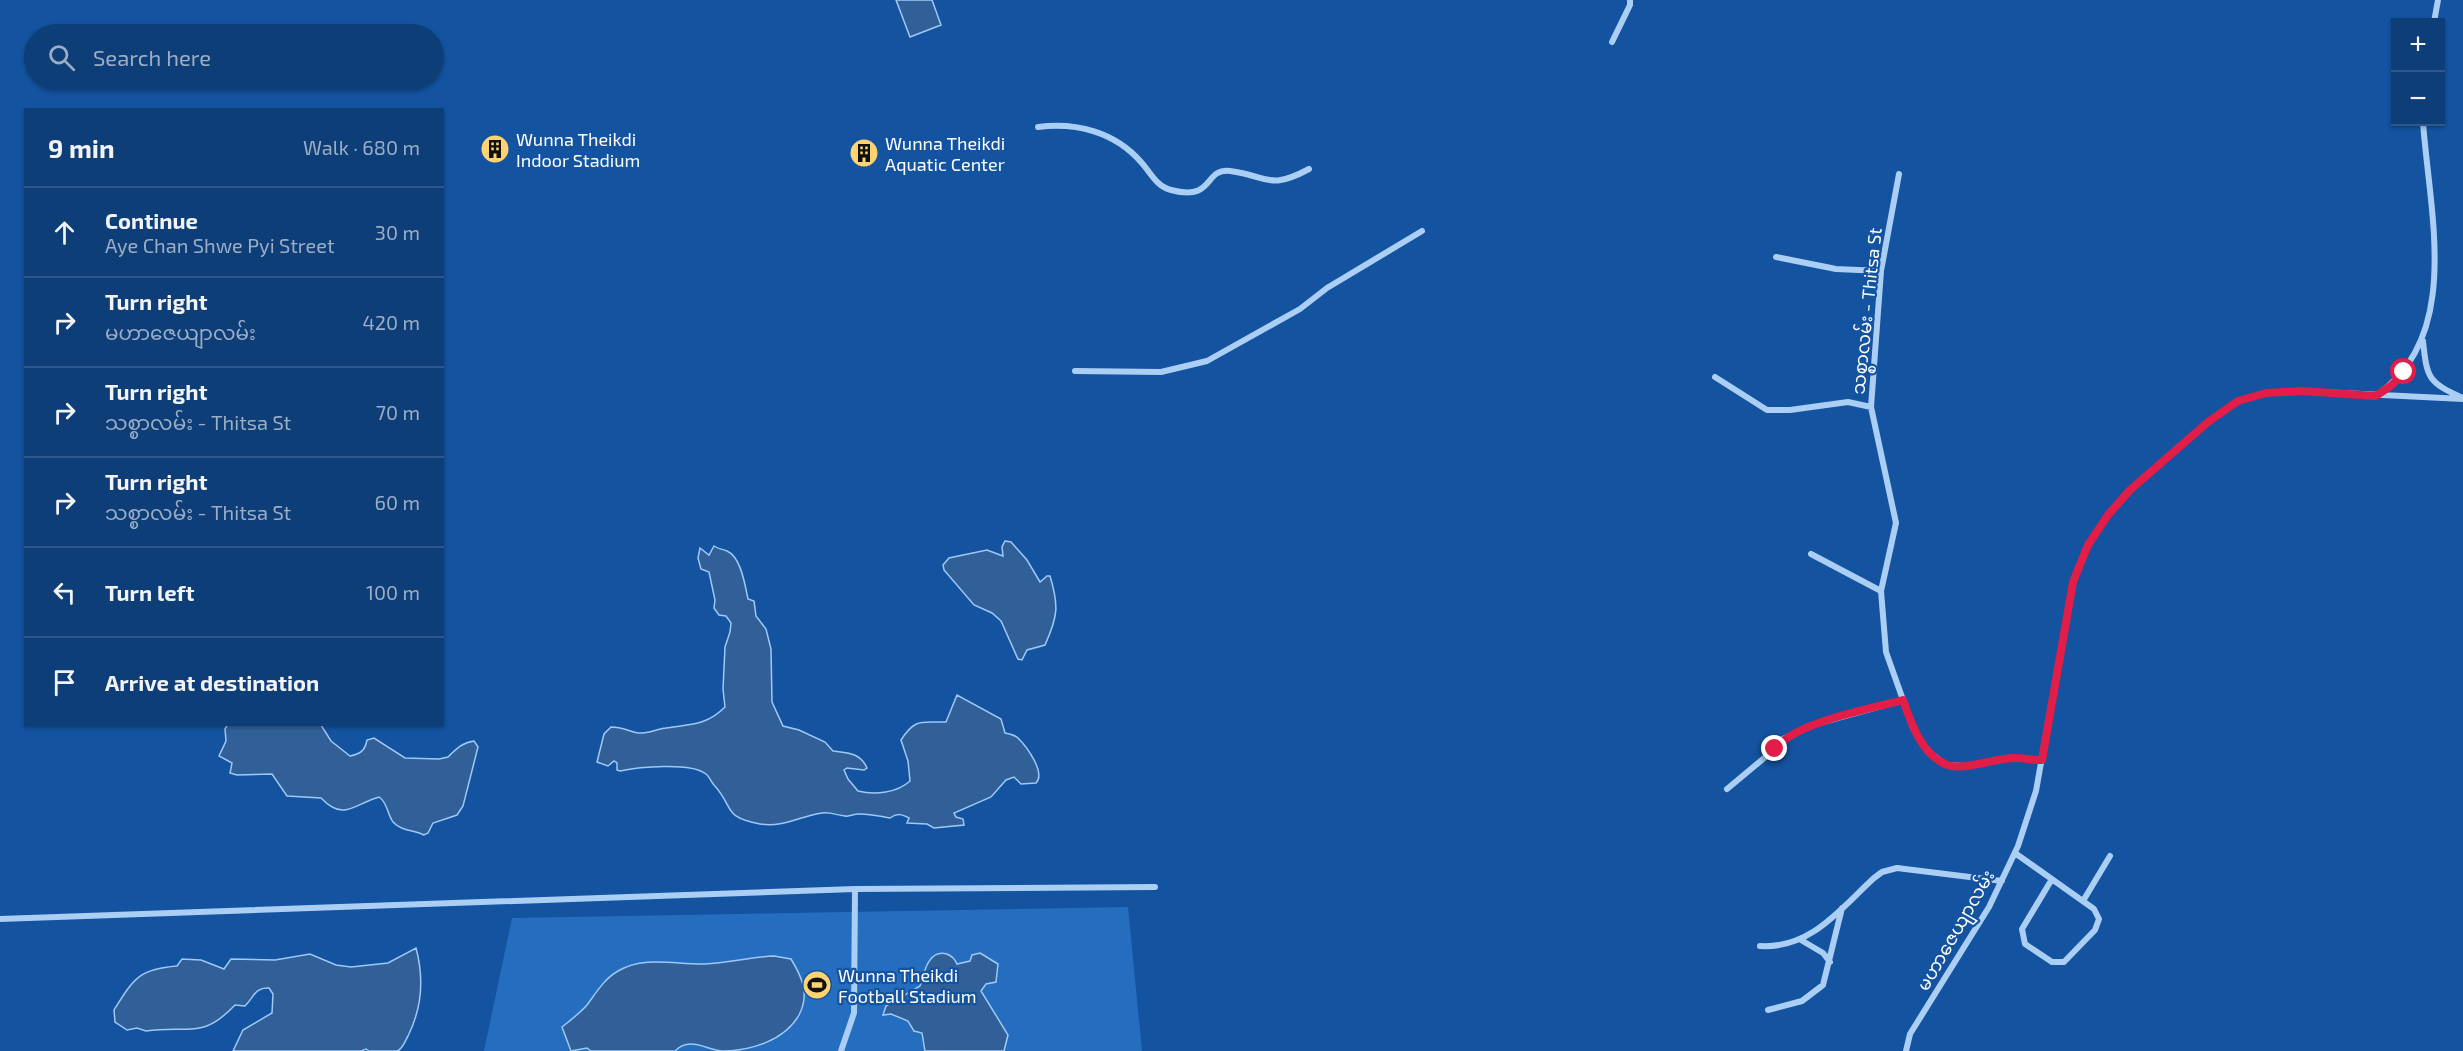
<!DOCTYPE html>
<html lang="en">
<head>
<meta charset="utf-8">
<style>
  :root { --surface:#0e3e78; --page:#1c4980; --text:#f1f3f6; --muted:#9baec6; --line:#2e578a }
  body { margin:0; font-family:"Exo 2","Noto Sans Myanmar",sans-serif; background:var(--page); color:var(--text) }
  .controls { position:absolute; right:18px; top:18px; display:grid; overflow:hidden; border-radius:0px; box-shadow:0 2px 4px #0004 }
  .controls button { width:54px; height:54px; display:grid; place-items:center; padding:0; border:0; border-bottom:2px solid var(--line); background:var(--surface); color:var(--text); font:30px sans-serif }
  .stop { position:absolute; width:18px; height:18px; margin:-14px; border:4px solid #e11d48; border-radius:50%; background:#fff }
  .stop.end { background:#e11d48; border-color:#fff; box-shadow:0 2px 6px #0008 }
  .list { margin:0; padding:0; list-style:none }
  h2 { display:flex; justify-content:space-between; align-items:center; height:78px; margin:0; padding:0 24px; font-size:26px }
  h2 small { font-size:20px; font-weight:400; color:var(--muted) }
  .list li { display:grid; grid-template-columns:39px 1fr auto; gap:18px; align-items:center; box-sizing:border-box; height:90px; padding:0 24px; border-top:2px solid var(--line) }
  .list b { display:block; font-size:22px; white-space:nowrap }
  .list p { margin:0; font-size:20px; white-space:nowrap; color:var(--muted) }
  .list em { font-size:20px; font-style:normal; color:var(--muted) }
  .icon { flex:none; width:33px; height:33px; fill:none; stroke:currentColor; stroke-width:2; stroke-linecap:round; stroke-linejoin:round }
  .map { position:relative; flex:none; width:2463px; height:1051px; overflow:hidden }
  .search { position:absolute; background:var(--surface); box-shadow:0 2px 4px #0004; left:24px; top:24px; width:420px; height:66px; display:flex; align-items:center; gap:15px; box-sizing:border-box; padding:0 21px; border-radius:33px; color:var(--muted); font-size:22px }
  .panel { position:absolute; background:var(--surface); box-shadow:0 2px 4px #0004; left:24px; top:108px; width:420px; height:618px; border-radius:0px }
  .map>svg:first-child { display:block }
  .green { fill:#256dbf }
  .water { fill:#316099; stroke:#9ec9f7; stroke-width:1.5 }
  .lines { fill:none; stroke-linecap:round; stroke-linejoin:round }
  .minor { stroke:#abcef5; stroke-width:6 }
  .route { stroke:#e11d48; stroke-width:8 }
  .labels { text-anchor:middle; dominant-baseline:central; stroke-width:4.5; stroke-linejoin:round; paint-order:stroke }
  .poi-label { font-size:18px; fill:#fff; stroke:#1353a0; text-anchor:start }
  .street-label { font-size:18px; fill:#fff; stroke:#1353a0 }
</style>
</head>
<body>
<div class="map">
<svg width="2463" height="1051" viewBox="0 0 2463 1051">
  <rect width="100%" height="100%" fill="#1353a0"/>
  <path class="green" d="M 1128,907 L 1142,1051 L 484,1051 L 512,918 Z"/>
  <path class="water" d="M 896,0 L 932,0 L 941,25 L 910,37 Z
    M 1005,541 L 1011,542 L 1027,560 L 1040,582 L 1047,576 L 1050,576 C 1059,606 1058,616 1045,645 L 1027,650 L 1022,660 L 1018,659 L 1001,621 L 992,613 L 974,605 L 944,570 L 943,565 L 949,558 L 987,550 L 1003,556 L 1002,547 Z
    M 714,546 C 718,549 722,549 727,551 C 741,557 745,585 748,599 L 754,601 L 756,616 L 766,629 L 771,649 L 772,702 L 783,726 L 799,730 L 825,742 L 833,751 C 847,753 860,752 867,768 L 864,770 L 847,768 L 844,770 L 848,779 L 858,791 C 875,795 897,793 910,781 L 908,761 L 901,740 C 916,717 922,723 946,722 L 957,695 L 1001,719 L 1005,733 C 1010,734 1015,735 1018,738 C 1027,747 1046,773 1036,783 L 1021,784 L 1014,777 L 1006,780 L 991,797 L 954,813 L 956,817 L 963,819 L 964,825 L 934,828 L 927,824 L 907,823 L 909,818 C 902,814 897,813 890,818 C 880,816 868,814 858,814 C 854,814 849,817 845,816 C 836,815 831,812 822,813 C 800,816 783,828 760,824 C 722,817 735,808 714,785 C 711,782 710,777 706,774 C 691,762 638,767 620,771 L 617,770 L 617,763 L 614,761 L 608,766 L 597,762 L 604,734 L 611,727 C 622,727 628,731 638,733 C 647,734 657,729 666,728 C 690,724 706,726 725,707 L 723,689 L 725,647 L 730,632 L 731,623 L 726,616 L 719,615 L 714,608 L 715,600 L 709,572 L 701,569 L 698,558 L 700,548 L 709,555 Z
    M 228,724 L 321,725 L 331,741 L 350,756 C 360,754 365,751 367,740 L 374,738 L 405,758 L 439,759 L 448,757 C 457,748 462,743 474,741 L 478,747 L 463,806 L 457,815 L 433,823 L 428,833 L 424,835 C 414,830 401,831 393,822 C 387,814 388,803 379,797 C 354,804 344,822 321,798 L 287,796 L 272,774 L 237,775 L 230,773 L 232,763 L 219,756 L 226,741 L 225,729 Z
    M 416,948 C 424,978 422,1008 408,1036 C 405,1041 403,1049 397,1051 C 389,1051 377,1051 369,1051 L 366,1049 L 361,1051 L 233,1051 L 243,1030 L 272,1013 L 273,994 L 269,988 C 255,987 254,997 245,1006 L 235,1005 C 202,1040 189,1025 146,1031 L 137,1028 L 127,1030 L 115,1022 L 114,1010 C 134,978 139,969 177,966 L 182,959 L 201,960 L 224,969 L 231,959 L 275,960 L 310,954 L 336,965 L 351,967 L 388,963 Z
    M 980,953 L 998,964 L 996,982 L 986,984 L 981,991 L 1008,1035 L 1004,1051 L 925,1051 L 922,1033 L 914,1031 L 908,1021 L 891,1014 L 883,1015 L 886,1006 L 920,986 C 924,973 928,949 947,954 C 952,956 955,959 957,964 L 970,961 L 972,955 Z
    M 774,956 L 791,959 C 802,977 810,994 799,1015 C 785,1040 751,1051 723,1051 C 706,1050 690,1036 675,1051 L 591,1051 L 587,1048 L 571,1051 L 562,1027 C 571,1020 580,1013 587,1005 C 596,993 604,979 618,971 C 644,955 677,965 705,964 C 728,963 751,957 774,956 Z"/>
  <g class="lines">
    <path class="minor" d="M 2434,22 L 2438,0
      M 1612,42 L 1630,5 L 1630,0
      M 1038,127 C 1076,122 1115,132 1141,162 C 1151,173 1156,186 1171,190 C 1215,202 1203,168 1230,171 C 1269,176 1268,191 1309,169
      M 1899,174 L 1881,271 L 1871,407 L 1896,523 L 1881,591 L 1886,652 L 1913,728 L 1927,750 L 1946,765 L 1964,766 L 2013,758 L 2042,760
      M 1776,257 L 1836,269 L 1881,271
      M 2423,341 C 2427,379 2428,382 2463,398
      M 1075,371 L 1161,372 L 1207,361 L 1300,309 L 1327,288 L 1422,231
      M 1715,377 L 1767,410 L 1790,410 L 1848,402 L 1871,407
      M 2377,395 C 2463,336 2429,210 2423,122
      M 1811,554 L 1881,591
      M 1727,789 L 1775,749 L 1781,740 L 1812,725 L 1903,700
      M 2015,853 L 2094,909 L 2099,919 L 2095,930 L 2064,962 L 2052,962 L 2025,944 L 2022,929 L 2052,879
      M 2083,901 L 2110,856
      M 0,919 L 855,889 L 1155,887
      M 1801,940 L 1823,953 L 1830,962
      M 1760,946 C 1811,949 1840,909 1874,878 L 1882,872 L 1897,868 L 2002,881
      M 1768,1010 L 1802,1001 L 1823,985 L 1842,908
      M 841,1051 L 854,1013 L 855,889
      M 1906,1051 L 1910,1034 L 1989,907 L 2018,846 L 2036,791 L 2073,582 L 2088,545 L 2108,515 L 2130,490 L 2208,422 L 2238,401 L 2266,393 L 2302,391 L 2463,399"/>
  </g>
  <g class="lines">
    <path class="route" d="M 1775,749 C 1795,722 1870,709 1903,700 C 1911,723 1921,753 1945,764 C 1961,772 1995,758 2014,758 C 2023,758 2032,760 2042,760 L 2073,582 L 2088,545 L 2108,515 L 2130,490 L 2208,422 L 2238,401 L 2266,393 L 2302,391 L 2376,396 L 2392,385 L 2404,372"/>
  </g>
  <defs>
    <g id="building-disc" transform="scale(1.5)"><circle r="9.5" fill="#ffd36f" stroke="#1353a0"/><path d="M-4-6H4V6H1V3H-1V6H-4ZM-2.5-4.3h1.7v1.8h-1.7ZM.8-4.3h1.7v1.8H.8ZM-2.5-1h1.7V.8h-1.7ZM.8-1h1.7V.8H.8Z" fill="#111"/></g>
    <g id="stadium-disc" transform="scale(1.5)"><circle r="9.5" fill="#ffd36f" stroke="#1353a0"/><path d="M0-5a6.5 5 0 1 0 0 10a6.5 5 0 1 0 0-10ZM-3.5-1.8h7v3.6h-7Z" fill="#111"/></g>
  </defs>
  <g fill-rule="evenodd">
    <use href="#building-disc" x="495" y="149"/>
    <use href="#building-disc" x="864" y="153"/>
    <use href="#stadium-disc" x="817" y="985"/>
  </g>
  <g class="labels">
    <g class="poi-label">
      <text x="516" y="139">Wunna Theikdi<tspan x="516" dy="21">Indoor Stadium</tspan></text>
      <text x="885" y="143">Wunna Theikdi<tspan x="885" dy="21">Aquatic Center</tspan></text>
      <text x="838" y="975">Wunna Theikdi<tspan x="838" dy="21">Football Stadium</tspan></text>
    </g>
    <g class="street-label">
      <text transform="translate(1866 311) rotate(-84)">သစ္စာလမ်း - Thitsa St</text>
      <text transform="translate(1955 930) rotate(-60)">မဟာဇေယျာလမ်း</text>
    </g>
  </g>
</svg>
<div class="controls">
<button>+</button>
<button>−</button>
</div>
<div class="stop" style="left:2404px;top:372px"></div>
<div class="stop end" style="left:1775px;top:749px"></div>
<div class="search"><svg class="icon" aria-label="search" viewBox="0 0 24 24"><circle cx="10" cy="10" r="6"/><path d="M15 15l6 6"/></svg>Search here</div>
<section class="panel">
<h2>9 min<small>Walk · 680 m</small></h2>
<ul class="list">
<li><svg class="icon" aria-label="ahead" viewBox="0 0 24 24"><path d="M12 20V5M6 11l6-6 6 6"/></svg><div><b>Continue</b><p>Aye Chan Shwe Pyi Street</p></div><em>30 m</em></li>
<li><svg class="icon" aria-label="right" viewBox="0 0 24 24"><path d="M7 20v-9h11M14 6l5 5-5 5"/></svg><div><b>Turn right</b><p>မဟာဇေယျာလမ်း</p></div><em>420 m</em></li>
<li><svg class="icon" aria-label="right" viewBox="0 0 24 24"><path d="M7 20v-9h11M14 6l5 5-5 5"/></svg><div><b>Turn right</b><p>သစ္စာလမ်း - Thitsa St</p></div><em>70 m</em></li>
<li><svg class="icon" aria-label="right" viewBox="0 0 24 24"><path d="M7 20v-9h11M14 6l5 5-5 5"/></svg><div><b>Turn right</b><p>သစ္စာလမ်း - Thitsa St</p></div><em>60 m</em></li>
<li><svg class="icon" aria-label="left" viewBox="0 0 24 24"><path d="M17 20v-9H6M10 6l-5 5 5 5"/></svg><div><b>Turn left</b></div><em>100 m</em></li>
<li><svg class="icon" aria-label="arrive" viewBox="0 0 24 24"><path d="M6 21V4h12l-3 4 3 4H6"/></svg><div><b>Arrive at destination</b></div></li>
</ul>
</section>
</div>
</body>
</html>
